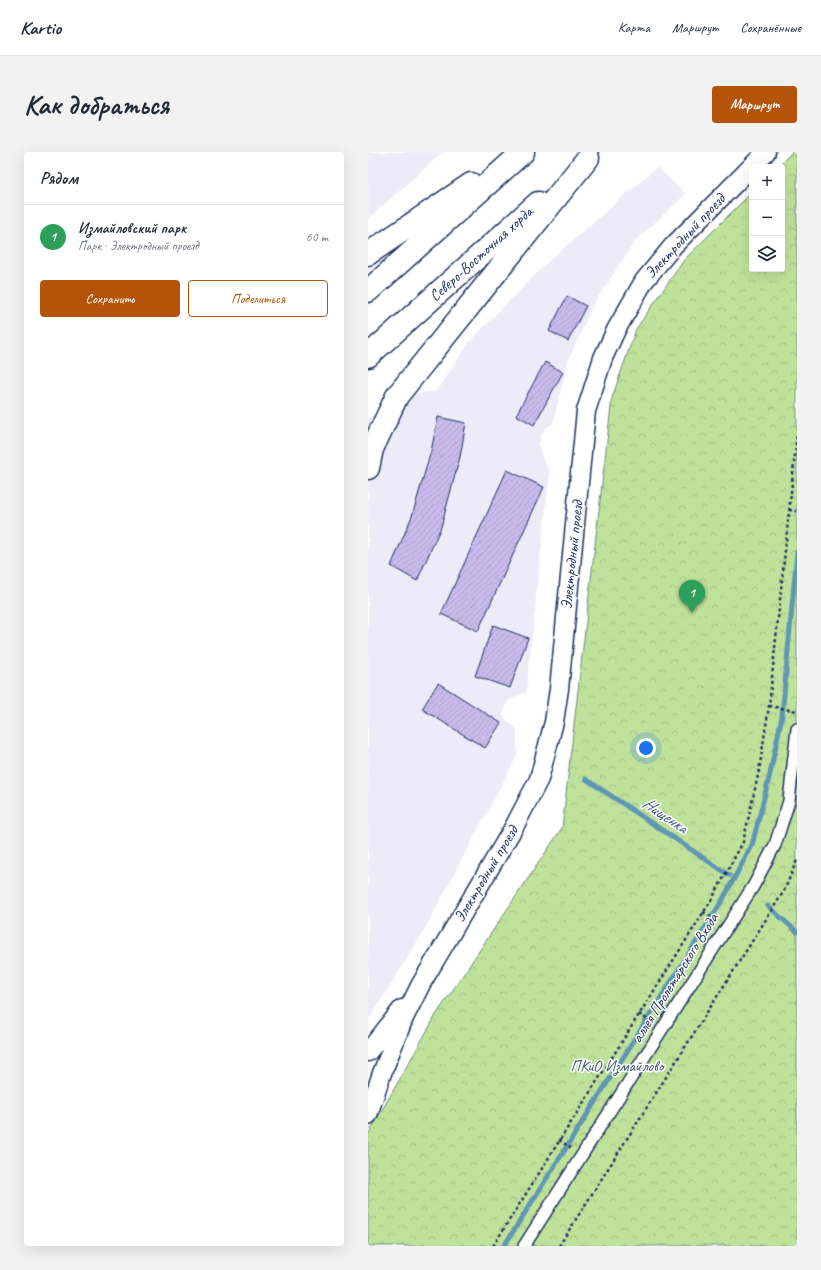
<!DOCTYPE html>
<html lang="ru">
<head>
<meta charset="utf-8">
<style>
  :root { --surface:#fff; --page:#f2f2f3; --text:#1f2937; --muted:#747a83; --line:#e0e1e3; --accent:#b45309 }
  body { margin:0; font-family:Caveat,sans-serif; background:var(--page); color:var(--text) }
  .controls { position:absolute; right:12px; top:12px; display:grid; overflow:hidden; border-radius:4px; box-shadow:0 4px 16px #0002 }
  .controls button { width:36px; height:36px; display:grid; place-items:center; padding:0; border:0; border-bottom:1px solid var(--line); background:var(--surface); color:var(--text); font:20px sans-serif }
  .you { position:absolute; left:278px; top:596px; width:14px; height:14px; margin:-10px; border:3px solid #fff; border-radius:50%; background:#1a73e8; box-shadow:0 0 0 6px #1a73e833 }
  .badge { display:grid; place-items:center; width:26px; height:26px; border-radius:50%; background:var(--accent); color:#fff; font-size:13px; font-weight:700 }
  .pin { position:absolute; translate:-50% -33px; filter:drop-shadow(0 1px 2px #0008) }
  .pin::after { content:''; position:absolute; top:21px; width:14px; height:12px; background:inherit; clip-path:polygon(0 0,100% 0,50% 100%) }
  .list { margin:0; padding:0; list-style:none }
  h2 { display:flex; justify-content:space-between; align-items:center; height:52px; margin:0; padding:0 16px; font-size:17px }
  h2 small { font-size:13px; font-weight:400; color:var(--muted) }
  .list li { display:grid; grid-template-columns:26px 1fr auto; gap:12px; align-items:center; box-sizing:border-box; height:64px; padding:0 16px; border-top:1px solid var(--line) }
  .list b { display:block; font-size:15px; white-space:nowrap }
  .list p { margin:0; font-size:13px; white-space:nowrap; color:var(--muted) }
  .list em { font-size:13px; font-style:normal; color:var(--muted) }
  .actions { display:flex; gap:8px; padding:12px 16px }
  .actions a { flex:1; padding:9px 0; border:1px solid var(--accent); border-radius:4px; text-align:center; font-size:14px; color:var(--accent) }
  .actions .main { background:var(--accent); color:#fff }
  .icon { flex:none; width:22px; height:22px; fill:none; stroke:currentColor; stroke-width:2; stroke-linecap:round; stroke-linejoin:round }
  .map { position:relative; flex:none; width:429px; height:1094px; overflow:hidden; border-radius:4px }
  header { display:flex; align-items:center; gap:24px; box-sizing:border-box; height:56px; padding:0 20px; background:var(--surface); border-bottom:1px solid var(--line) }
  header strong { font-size:19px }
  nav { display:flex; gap:22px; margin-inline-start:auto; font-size:14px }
  .intro { display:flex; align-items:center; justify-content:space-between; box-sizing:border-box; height:96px; padding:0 24px }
  h1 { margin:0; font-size:28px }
  .button { padding:10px 18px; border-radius:4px; background:var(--accent); color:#fff; font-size:14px; font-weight:700 }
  main { display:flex; gap:24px; padding:0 24px }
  aside { flex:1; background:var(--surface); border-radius:4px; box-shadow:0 4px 16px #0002 }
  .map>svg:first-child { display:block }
  .built { fill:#eeebf9 }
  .park { fill:url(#park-crowns); stroke:#6d887c }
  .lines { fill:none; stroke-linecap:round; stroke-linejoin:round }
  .stream { stroke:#5f96b3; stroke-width:5 }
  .building { fill:url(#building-hatch); stroke:#1b2f5e }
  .pedestrian-casing { stroke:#1b2f5e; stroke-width:14 }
  .tertiary-casing { stroke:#1b2f5e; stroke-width:21 }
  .primary-casing { stroke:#1b2f5e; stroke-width:25 }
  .path { stroke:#1b2f5e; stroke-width:2.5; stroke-dasharray:3 3; stroke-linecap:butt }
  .pedestrian { stroke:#fff; stroke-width:11 }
  .tertiary { stroke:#fff; stroke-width:18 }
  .primary { stroke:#fff; stroke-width:22 }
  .labels { text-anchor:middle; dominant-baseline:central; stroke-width:3; stroke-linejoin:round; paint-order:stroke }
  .street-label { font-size:16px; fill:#1b2f5e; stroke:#fff }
  .park-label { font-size:16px; fill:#445c6d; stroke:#fff }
  .water-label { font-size:17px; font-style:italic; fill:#385a82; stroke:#fff }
</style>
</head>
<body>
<header>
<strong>Kartio</strong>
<nav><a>Карта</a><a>Маршрут</a><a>Сохранённые</a></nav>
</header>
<div class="intro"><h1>Как добраться</h1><a class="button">Маршрут</a></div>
<main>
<aside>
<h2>Рядом<small></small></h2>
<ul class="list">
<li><span class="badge" style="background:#2e9e5b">1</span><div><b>Измайловский парк</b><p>Парк · Электродный проезд</p></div><em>60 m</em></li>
</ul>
<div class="actions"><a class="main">Сохранить</a><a>Поделиться</a></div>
</aside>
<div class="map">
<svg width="429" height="1094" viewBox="0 0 429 1094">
  <defs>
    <pattern id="park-crowns" width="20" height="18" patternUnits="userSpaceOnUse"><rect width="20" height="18" fill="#bfe29b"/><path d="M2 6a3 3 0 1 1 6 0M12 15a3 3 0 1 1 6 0" fill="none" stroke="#a4c288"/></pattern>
    <pattern id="building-hatch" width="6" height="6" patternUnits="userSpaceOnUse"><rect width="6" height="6" fill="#c8bbec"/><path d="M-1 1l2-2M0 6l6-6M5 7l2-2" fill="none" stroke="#aba1cd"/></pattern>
  </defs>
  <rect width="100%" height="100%" fill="#fff"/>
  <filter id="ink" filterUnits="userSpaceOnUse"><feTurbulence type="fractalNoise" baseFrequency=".025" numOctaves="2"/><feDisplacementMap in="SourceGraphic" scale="8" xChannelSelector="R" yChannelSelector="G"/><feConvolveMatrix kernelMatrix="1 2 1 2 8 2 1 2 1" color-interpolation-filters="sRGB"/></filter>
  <g filter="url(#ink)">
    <path class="built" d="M 0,0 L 75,0 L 0,67 Z
      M 289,15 L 318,42 L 267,89 L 225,153 L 200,209 L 185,271 L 178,276 L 173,283 L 171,293 L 173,303 L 176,311 L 182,318 L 158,540 L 140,549 L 134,564 L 149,577 L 149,604 L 53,784 L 0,869 L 0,266 L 36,243 L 68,239 L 104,187 L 130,160 L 183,107 Z"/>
    <path class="park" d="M 424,0 L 429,0 L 429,1094 L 0,1094 L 0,983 L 68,863 L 194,676 L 244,246 L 268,177 L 316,108 L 384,40 L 384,117 L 414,117 L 414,15 L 409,15 Z"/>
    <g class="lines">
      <path class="stream" d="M 218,627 L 361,723
        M 400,754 L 429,780
        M 136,1094 L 354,749 L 384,693 L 402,622 L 414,564 L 429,400"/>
    </g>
    <path class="building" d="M 199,144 L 218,154 L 200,189 L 181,179 Z
      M 177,210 L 195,220 L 166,273 L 148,263 Z
      M 70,265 L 98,271 L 92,305 L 73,375 L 49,429 L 23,414 L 44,364 L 63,299 Z
      M 139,318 L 176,335 L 110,479 L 73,462 Z
      M 125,473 L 160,486 L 142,536 L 107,524 Z
      M 70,531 L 133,571 L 117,596 L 54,557 Z"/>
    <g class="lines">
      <g class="pedestrian-casing">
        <path id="pedestrian" d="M 156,1094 L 386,733 L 407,693 L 421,649 L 429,577"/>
      </g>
      <g class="tertiary-casing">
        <path id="tertiary" d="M 0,900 L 34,857
          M 0,963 L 14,921 L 36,866 L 53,832 L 146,675 L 171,627 L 186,570 L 191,537 L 218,259 L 235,206 L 248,178 L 276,129 L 305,94 L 398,0"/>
      </g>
      <g class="primary-casing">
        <path id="primary" d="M 0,102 L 103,32
          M 0,139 L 155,0
          M 0,204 L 170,51
          M 0,316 L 4,297 L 29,244 L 220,6"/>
      </g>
      <path class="path" d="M 421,358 L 429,359
        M 401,554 L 429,559
        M 335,760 L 348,768
        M 271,862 L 283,870
        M 191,988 L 203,996
        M 125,1094 L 344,747 L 375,690 L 391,619 L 401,554 L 429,282
        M 191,1094 L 416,739 L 429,708"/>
      <use href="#pedestrian" class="pedestrian"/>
      <use href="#tertiary" class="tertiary"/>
      <use href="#primary" class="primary"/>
    </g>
  </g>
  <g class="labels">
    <g class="street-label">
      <text transform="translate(317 84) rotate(-47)">Электродный проезд</text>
      <text transform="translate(113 102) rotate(-42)">Северо-Восточная хорда</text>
      <text transform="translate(204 403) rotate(-84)">Электродный проезд</text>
      <text transform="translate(118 722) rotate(-59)">Электродный проезд</text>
      <text transform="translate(307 826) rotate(-58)">аллея Пролетарского Входа</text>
    </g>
    <g class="park-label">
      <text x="249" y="914">ПКиО Измайлово</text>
    </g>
    <g class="water-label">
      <text transform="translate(297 663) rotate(34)">Нищенка</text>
    </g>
  </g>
</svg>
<div class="controls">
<button>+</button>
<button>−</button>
<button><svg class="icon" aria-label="layers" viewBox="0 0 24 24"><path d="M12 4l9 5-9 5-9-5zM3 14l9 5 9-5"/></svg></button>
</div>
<div class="you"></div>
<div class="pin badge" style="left:324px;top:461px;background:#2e9e5b">1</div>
</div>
</main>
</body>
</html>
